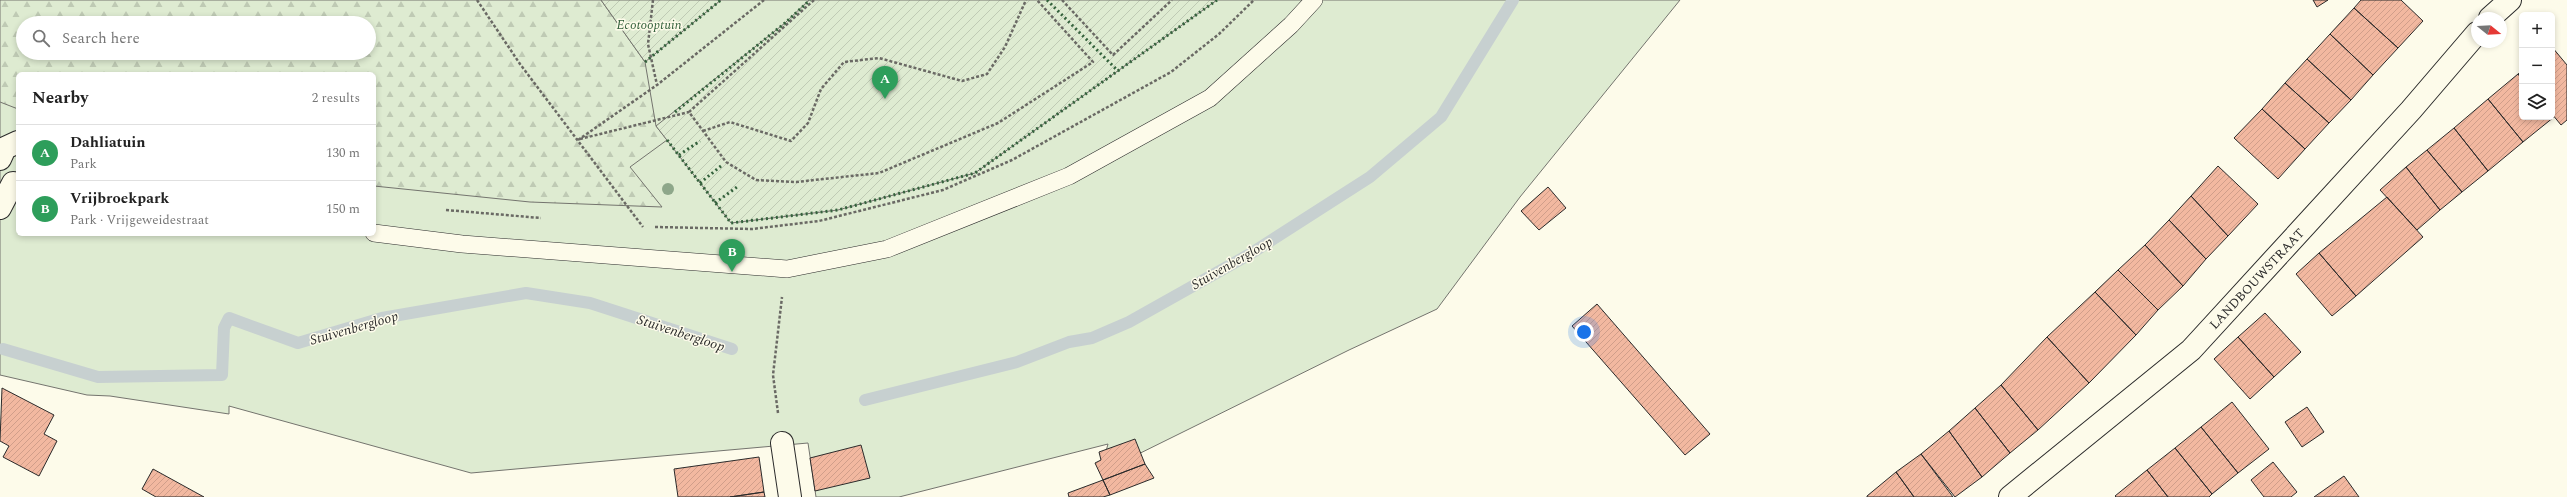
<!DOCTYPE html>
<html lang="en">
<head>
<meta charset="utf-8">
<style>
  :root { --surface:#fff; --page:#f2f2f2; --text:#222; --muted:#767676; --line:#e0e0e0; --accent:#c62828 }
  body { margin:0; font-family:Spectral,serif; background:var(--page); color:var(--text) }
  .controls { position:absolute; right:12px; top:12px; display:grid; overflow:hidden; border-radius:6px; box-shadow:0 2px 6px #0003 }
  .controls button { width:36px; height:36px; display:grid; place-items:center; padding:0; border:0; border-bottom:1px solid var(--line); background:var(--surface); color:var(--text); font:20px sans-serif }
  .compass { position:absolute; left:2471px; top:12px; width:36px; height:36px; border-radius:50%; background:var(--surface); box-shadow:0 2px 6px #0003; rotate:108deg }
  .you { position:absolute; left:1584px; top:332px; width:14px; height:14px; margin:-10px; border:3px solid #fff; border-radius:50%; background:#1a73e8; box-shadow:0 0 0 6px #1a73e833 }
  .badge { display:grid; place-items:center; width:26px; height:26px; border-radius:50%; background:var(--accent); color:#fff; font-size:13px; font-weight:700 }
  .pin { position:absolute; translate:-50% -33px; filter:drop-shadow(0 1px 2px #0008) }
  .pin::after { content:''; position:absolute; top:21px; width:14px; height:12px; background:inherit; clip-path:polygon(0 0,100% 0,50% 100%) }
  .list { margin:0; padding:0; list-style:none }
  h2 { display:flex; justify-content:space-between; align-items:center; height:52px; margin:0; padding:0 16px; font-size:17px }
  h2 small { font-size:13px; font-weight:400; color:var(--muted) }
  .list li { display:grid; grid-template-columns:26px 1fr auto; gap:12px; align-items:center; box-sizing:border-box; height:56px; padding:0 16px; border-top:1px solid var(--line) }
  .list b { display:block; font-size:15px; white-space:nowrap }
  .list p { margin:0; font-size:13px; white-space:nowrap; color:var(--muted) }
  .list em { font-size:13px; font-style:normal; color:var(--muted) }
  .icon { flex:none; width:22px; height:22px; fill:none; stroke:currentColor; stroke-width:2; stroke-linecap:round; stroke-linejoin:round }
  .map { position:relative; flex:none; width:2567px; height:497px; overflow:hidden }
  .search { position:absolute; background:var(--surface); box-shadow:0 2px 6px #0003; left:16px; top:16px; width:360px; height:44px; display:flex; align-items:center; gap:10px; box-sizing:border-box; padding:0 14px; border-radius:22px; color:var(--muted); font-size:15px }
  .panel { position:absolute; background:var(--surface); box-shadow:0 2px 6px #0003; left:16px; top:72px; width:360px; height:164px; border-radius:6px }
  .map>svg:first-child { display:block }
  .green { fill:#deebd1; stroke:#74746e; fill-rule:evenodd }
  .forest { fill:url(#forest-firs); stroke:#74746e; fill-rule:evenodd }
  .garden { fill:url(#garden-furrows); stroke:#74746e }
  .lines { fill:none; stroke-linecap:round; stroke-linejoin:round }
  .stream { stroke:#c7d0d0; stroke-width:12 }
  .building { fill:url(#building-hatch); stroke:#2b2b2b }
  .lane-casing { stroke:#2b2b2b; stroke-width:18 }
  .street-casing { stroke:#2b2b2b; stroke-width:24 }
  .path { stroke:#6a6964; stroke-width:2.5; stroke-dasharray:3 2; stroke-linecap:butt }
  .lane { stroke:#fdfbea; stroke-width:17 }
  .street { stroke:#fdfbea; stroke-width:22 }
  .hedge { stroke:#34623c; stroke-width:3; stroke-dasharray:2 3; stroke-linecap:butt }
  .tree { fill:#8ea78a }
  .labels { text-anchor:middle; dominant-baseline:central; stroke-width:3; stroke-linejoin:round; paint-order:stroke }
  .park-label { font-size:13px; font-style:italic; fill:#34623c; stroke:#fdfbea }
  .street-label { font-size:13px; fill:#2b2b2b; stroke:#fdfbea }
  .water-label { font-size:14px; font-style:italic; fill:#2b2b2b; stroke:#fdfbea }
</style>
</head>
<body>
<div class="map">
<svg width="2567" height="497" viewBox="0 0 2567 497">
  <defs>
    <pattern id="forest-firs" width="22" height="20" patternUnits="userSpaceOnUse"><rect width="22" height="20" fill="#deebd1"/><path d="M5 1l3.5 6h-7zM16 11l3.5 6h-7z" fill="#bfcab4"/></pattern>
    <pattern id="garden-furrows" width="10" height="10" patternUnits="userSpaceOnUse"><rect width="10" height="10" fill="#deebd1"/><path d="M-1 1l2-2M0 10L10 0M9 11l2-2" fill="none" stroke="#bfcab4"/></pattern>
    <pattern id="building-hatch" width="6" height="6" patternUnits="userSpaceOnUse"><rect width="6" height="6" fill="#f2b8a0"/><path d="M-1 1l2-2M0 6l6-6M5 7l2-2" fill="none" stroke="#d09e8a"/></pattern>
  </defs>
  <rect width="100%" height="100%" fill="#fdfbea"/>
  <path class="green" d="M 0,0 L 1680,0 L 1520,197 L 1437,309 L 1349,350 L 1100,473 L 1108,444 L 899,497 L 816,497 L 808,443 L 471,473 L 229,406 L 229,414 L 110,396 L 87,395 L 0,375 ZM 23,23 L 369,23 L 369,53 L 23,53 ZM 18,74 L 374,74 L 374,234 L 18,234 Z"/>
  <path class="forest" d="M 0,0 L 601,0 L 645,62 L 656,126 L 667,140 L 630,167 L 662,207 L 530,202 L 374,186 L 374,74 L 18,74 L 18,109 L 0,102 ZM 23,23 L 369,23 L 369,53 L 23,53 Z"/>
  <path class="garden" d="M 601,0 L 721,0 L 645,62 Z
    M 809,0 L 1217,0 L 975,173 L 838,210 L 731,223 L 656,126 L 785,23 Z"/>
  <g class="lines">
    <path class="stream" d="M 3,349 L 98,377 L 222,375 L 224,328 L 229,318 L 298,343 L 382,318 L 526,293 L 590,303 L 732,349
      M 865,400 L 1017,362 L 1069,342 L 1092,338 L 1129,322 L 1250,254 L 1370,177 L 1441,117 L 1513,0"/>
  </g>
  <path class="building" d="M 2313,0 L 2328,0 L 2317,7 Z
    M 2361,0 L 2401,0 L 2423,21 L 2398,48 L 2354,8 Z
    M 2354,8 L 2398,48 L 2373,75 L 2330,34 Z
    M 2330,34 L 2373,75 L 2351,100 L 2307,59 Z
    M 2552,47 L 2567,65 L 2567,120 L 2561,125 L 2552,114 Z
    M 2307,59 L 2351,100 L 2329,123 L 2285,83 Z
    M 2522,71 L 2522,79 L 2518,74 Z
    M 2518,74 L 2522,79 L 2522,117 L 2552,117 L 2552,114 L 2554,117 L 2523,142 L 2488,99 Z
    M 2285,83 L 2329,123 L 2305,149 L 2262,109 Z
    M 2488,99 L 2523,142 L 2488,171 L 2454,128 Z
    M 2262,109 L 2305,149 L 2278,179 L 2234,138 Z
    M 2454,128 L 2488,171 L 2462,192 L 2427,150 Z
    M 2427,150 L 2462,192 L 2440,210 L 2406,167 Z
    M 2218,166 L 2258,204 L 2228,236 L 2191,196 Z
    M 2406,167 L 2440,210 L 2417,230 L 2380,190 Z
    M 1548,187 L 1566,208 L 1539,230 L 1521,211 Z
    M 2191,196 L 2228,236 L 2206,259 L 2169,220 Z
    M 2387,197 L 2423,237 L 2356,296 L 2319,253 Z
    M 2169,220 L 2206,259 L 2183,286 L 2145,245 Z
    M 2145,245 L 2183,286 L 2158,310 L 2118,270 Z
    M 2319,253 L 2356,296 L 2332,316 L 2296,274 Z
    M 2118,270 L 2158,310 L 2136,335 L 2095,292 Z
    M 2095,292 L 2136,335 L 2089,383 L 2047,337 Z
    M 1597,304 L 1710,434 L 1685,455 L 1572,326 Z
    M 2265,313 L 2301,352 L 2274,377 L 2238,337 Z
    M 2047,337 L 2089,383 L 2038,430 L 2001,385 Z
    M 2238,337 L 2274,377 L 2250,399 L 2214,359 Z
    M 2001,385 L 2038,430 L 2010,453 L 1975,408 Z
    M 2,388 L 54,415 L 44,434 L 57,441 L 39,476 L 3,457 L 9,446 L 0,441 Z
    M 2232,402 L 2269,449 L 2238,473 L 2201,427 Z
    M 2307,407 L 2324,432 L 2302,447 L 2285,422 Z
    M 1975,408 L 2010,453 L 1982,477 L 1949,431 Z
    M 2201,427 L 2238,473 L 2212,494 L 2175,448 Z
    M 1949,431 L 1982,477 L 1955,497 L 1921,454 Z
    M 1135,439 L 1145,464 L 1103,480 L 1095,463 L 1101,460 L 1099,452 Z
    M 861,445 L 870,478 L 815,491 L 810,458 Z
    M 2175,448 L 2212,494 L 2209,497 L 2168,497 L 2147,470 Z
    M 1921,454 L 1953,497 L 1914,497 L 1896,472 Z
    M 759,457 L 764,492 L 730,497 L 678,497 L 674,469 Z
    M 2273,462 L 2297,492 L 2291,497 L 2264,497 L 2251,480 Z
    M 1145,464 L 1154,478 L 1110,495 L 1103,480 Z
    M 153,469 L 204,497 L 156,497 L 142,489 Z
    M 2147,470 L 2168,497 L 2116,497 L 2115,496 Z
    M 1896,472 L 1914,497 L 1867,497 L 1867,496 Z
    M 2344,476 L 2359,497 L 2314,497 Z
    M 1103,480 L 1110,495 L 1103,497 L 1069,497 L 1068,493 Z
    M 764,492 L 765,497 L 730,497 Z"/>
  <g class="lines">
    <g class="lane-casing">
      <path id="lane" d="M 374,233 L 462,244 L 787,269 L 887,249 L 1069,176 L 1210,98 L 1291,25 L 1314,0"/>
    </g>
    <g class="street-casing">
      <path id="street" d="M 2490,18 L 2510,0
        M 0,159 L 5,148 L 18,142
        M 0,208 L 13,183
        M 782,443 L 790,497
        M 2010,497 L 2191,350 L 2411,110 L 2477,33"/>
    </g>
    <path class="path" d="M 477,0 L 520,64 L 643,227
      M 653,0 L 648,44 L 657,85
      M 814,0 L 689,112 L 726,162 L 756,180 L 796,182 L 879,173 L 998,123 L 1093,62 L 1037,0
      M 1062,0 L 1113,55 L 1172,0
      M 703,131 L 730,122 L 791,141 L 808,123 L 821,89 L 844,62 L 879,58 L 962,81 L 987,74 L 1005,47 L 1026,0
      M 580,139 L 689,112
      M 578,140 L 657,85 L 764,0
      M 446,210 L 541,218
      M 655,227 L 752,229 L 819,221 L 943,190 L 1012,160 L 1171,72 L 1219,34 L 1254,0
      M 778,413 L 773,375 L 782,297"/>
    <use href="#lane" class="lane"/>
    <use href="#street" class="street"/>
    <path class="hedge" d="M 1047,0 L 1118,71
      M 645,62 L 721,0
      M 675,112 L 785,23 L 810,0
      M 667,140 L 731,223 L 838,210 L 975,173 L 1217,0
      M 679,155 L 700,141
      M 700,183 L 721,166
      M 715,203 L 737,187"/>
  </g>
  <circle class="tree" cx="668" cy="189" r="6"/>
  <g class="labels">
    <g class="park-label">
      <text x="649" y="25">Ecotooptuin</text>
    </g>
    <g class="street-label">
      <text transform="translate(2257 279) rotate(-47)">LANDBOUWSTRAAT</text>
    </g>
    <g class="water-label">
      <text transform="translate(1232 263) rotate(-30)">Stuivenbergloop</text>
      <text transform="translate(354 328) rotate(-16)">Stuivenbergloop</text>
      <text transform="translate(681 333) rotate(18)">Stuivenbergloop</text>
    </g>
  </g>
</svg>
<div class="controls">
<button>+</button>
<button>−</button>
<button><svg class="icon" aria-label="layers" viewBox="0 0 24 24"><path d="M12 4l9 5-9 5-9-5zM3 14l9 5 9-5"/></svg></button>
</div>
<svg class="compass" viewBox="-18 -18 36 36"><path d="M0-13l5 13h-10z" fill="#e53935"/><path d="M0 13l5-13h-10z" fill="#767676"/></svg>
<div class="you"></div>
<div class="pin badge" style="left:885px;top:99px;background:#2e9e5b">A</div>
<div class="pin badge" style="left:732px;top:272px;background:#2e9e5b">B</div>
<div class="search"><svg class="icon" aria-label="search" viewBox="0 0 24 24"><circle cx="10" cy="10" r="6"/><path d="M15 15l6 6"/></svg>Search here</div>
<section class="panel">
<h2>Nearby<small>2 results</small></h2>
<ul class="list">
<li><span class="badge" style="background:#2e9e5b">A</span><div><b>Dahliatuin</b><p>Park</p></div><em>130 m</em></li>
<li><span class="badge" style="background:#2e9e5b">B</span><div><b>Vrijbroekpark</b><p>Park · Vrijgeweidestraat</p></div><em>150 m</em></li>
</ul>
</section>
</div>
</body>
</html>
